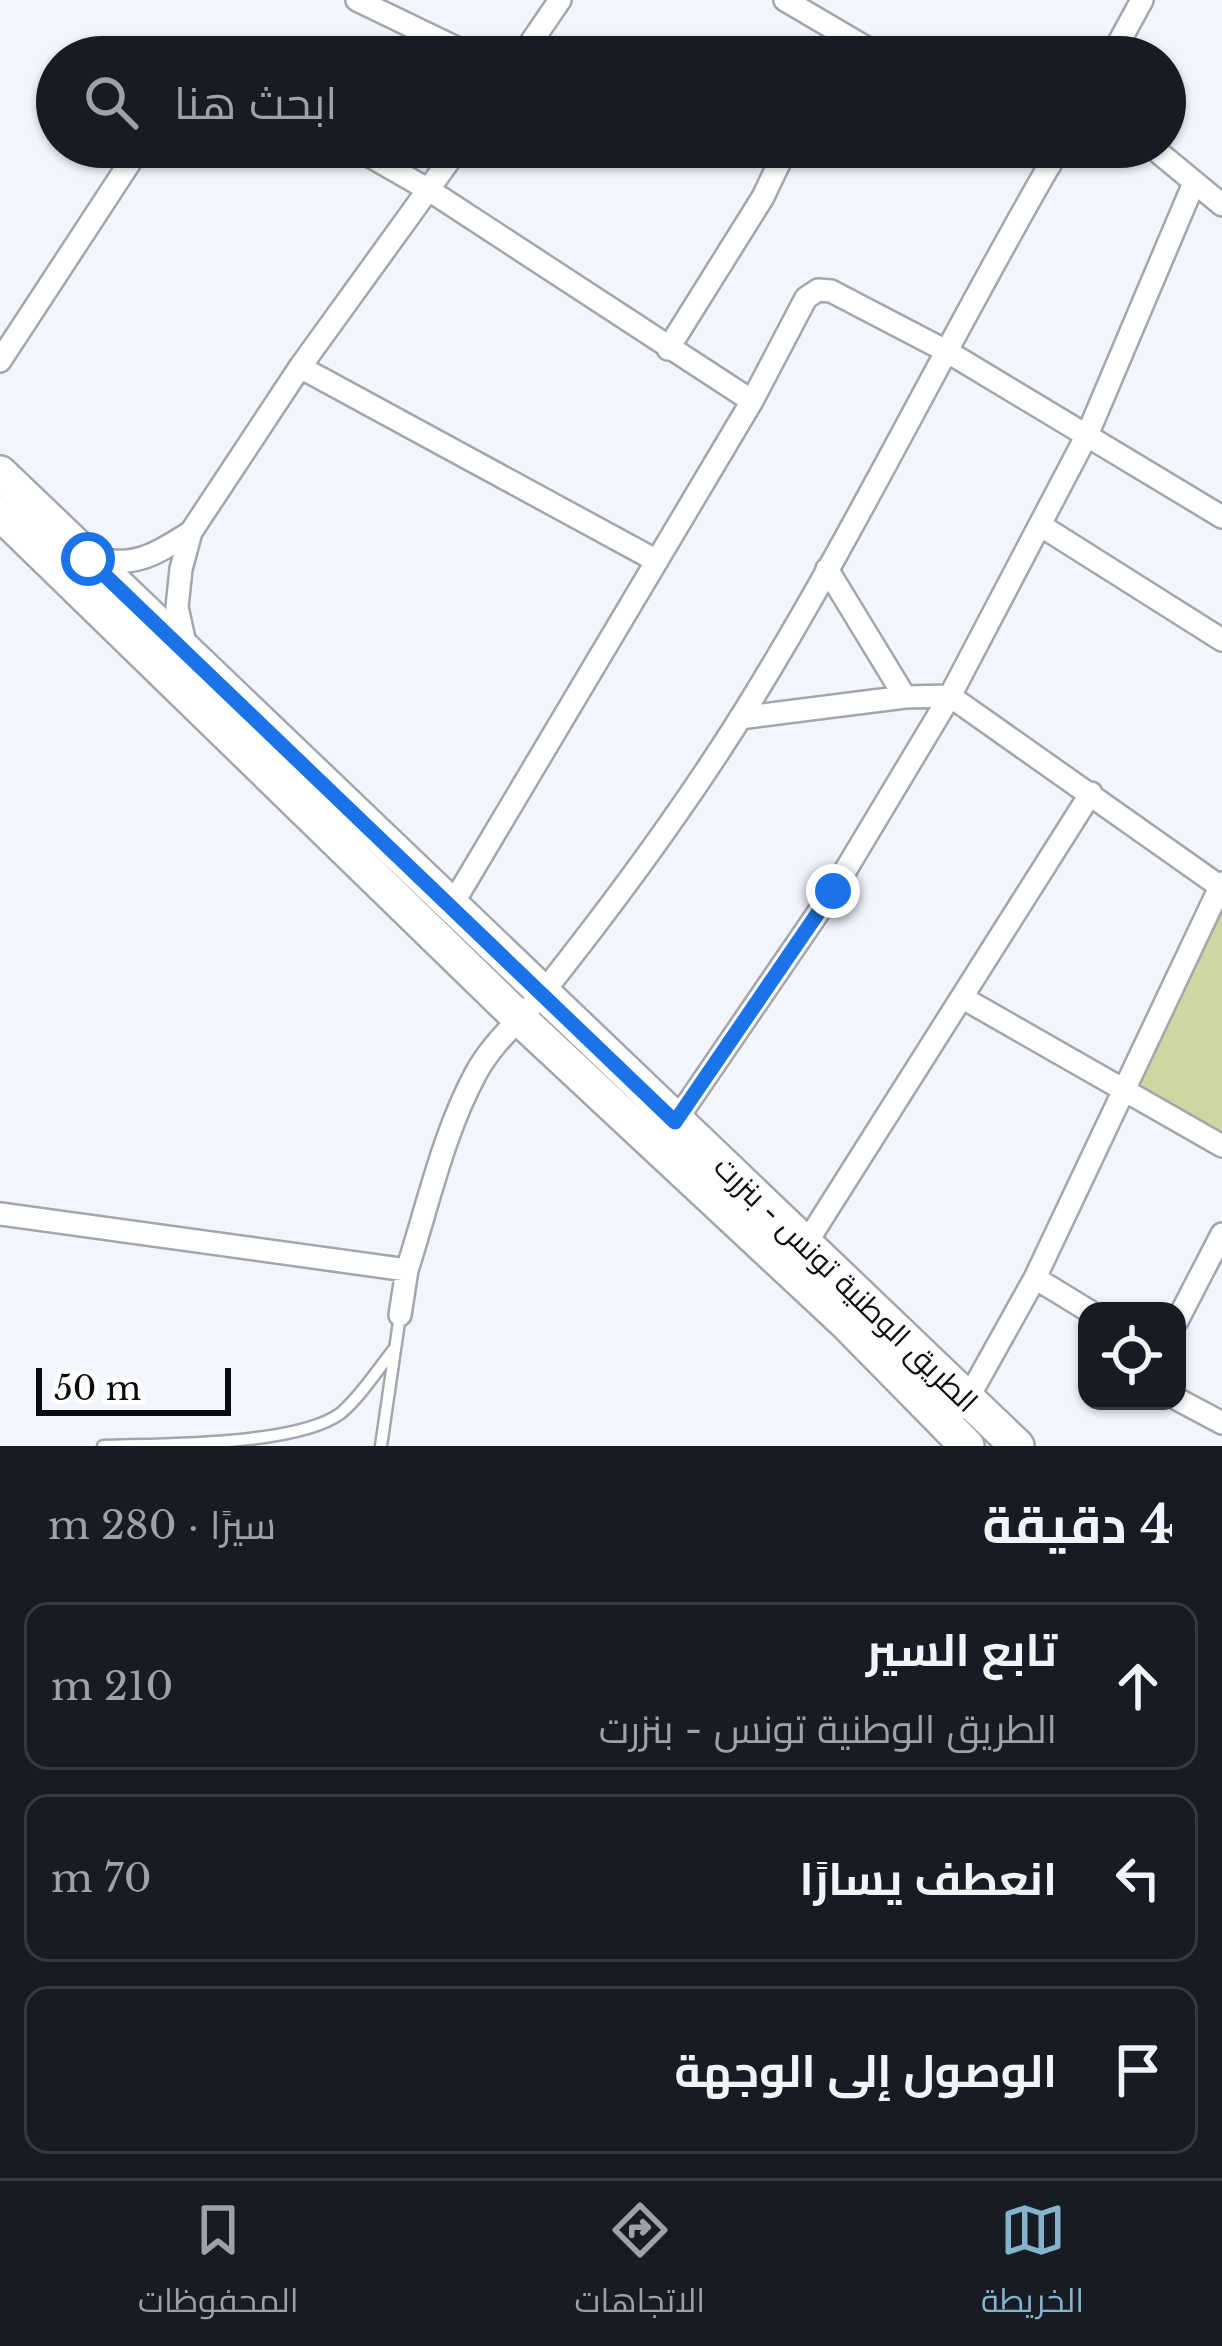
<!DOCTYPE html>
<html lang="ar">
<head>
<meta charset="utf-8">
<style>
  :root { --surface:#171b24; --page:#242831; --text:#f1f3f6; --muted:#9ea1a6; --line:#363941; --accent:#85b3c9 }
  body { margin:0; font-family:"Libre Baskerville",Cairo,serif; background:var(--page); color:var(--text); direction:rtl }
  .controls { position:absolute; right:36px; bottom:36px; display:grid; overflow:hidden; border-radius:24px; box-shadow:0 3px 9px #0004 }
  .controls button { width:108px; height:108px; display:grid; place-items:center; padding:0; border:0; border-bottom:3px solid var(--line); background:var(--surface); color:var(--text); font:60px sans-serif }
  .scale { position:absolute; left:36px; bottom:30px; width:195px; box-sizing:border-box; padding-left:12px; border:6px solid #0b0c0e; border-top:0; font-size:33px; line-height:42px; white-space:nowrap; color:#0b0c0e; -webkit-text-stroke:9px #fff; paint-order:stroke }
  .stop { position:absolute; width:36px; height:36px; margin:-27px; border:9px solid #1a73e8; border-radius:50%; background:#fff }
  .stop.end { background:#1a73e8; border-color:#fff; box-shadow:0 3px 12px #0008 }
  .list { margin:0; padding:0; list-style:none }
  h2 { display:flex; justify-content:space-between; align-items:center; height:156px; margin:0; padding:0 48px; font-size:51px }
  h2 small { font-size:39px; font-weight:400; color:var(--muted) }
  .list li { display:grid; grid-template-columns:78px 1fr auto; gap:36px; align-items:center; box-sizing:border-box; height:168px; margin:0 24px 24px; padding:0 24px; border:3px solid var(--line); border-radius:24px }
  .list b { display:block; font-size:45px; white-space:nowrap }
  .list p { margin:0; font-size:39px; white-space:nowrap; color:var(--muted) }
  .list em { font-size:39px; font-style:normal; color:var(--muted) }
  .icon { flex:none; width:66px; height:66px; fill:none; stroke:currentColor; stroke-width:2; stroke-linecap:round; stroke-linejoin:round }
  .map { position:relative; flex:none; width:1222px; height:1446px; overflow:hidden; direction:ltr }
  .search { position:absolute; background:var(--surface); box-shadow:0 3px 9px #0004; left:36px; right:36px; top:36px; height:132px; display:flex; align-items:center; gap:30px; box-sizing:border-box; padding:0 42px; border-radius:66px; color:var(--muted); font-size:45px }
  .sheet { height:732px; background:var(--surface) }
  nav { display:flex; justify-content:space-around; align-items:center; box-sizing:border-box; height:168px; border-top:3px solid var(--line); background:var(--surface); font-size:33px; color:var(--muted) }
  nav a { display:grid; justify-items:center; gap:6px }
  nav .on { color:var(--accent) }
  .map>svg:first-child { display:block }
  .green { fill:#d0d6a0 }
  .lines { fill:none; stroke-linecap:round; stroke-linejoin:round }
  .service-casing { stroke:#a3a6ad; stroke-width:15 }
  .minor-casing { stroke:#a3a6ad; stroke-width:26 }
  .primary-casing { stroke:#a3a6ad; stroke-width:38 }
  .service { stroke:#fff; stroke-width:10 }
  .minor { stroke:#fff; stroke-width:21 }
  .primary { stroke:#fff; stroke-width:33 }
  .route { stroke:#1a73e8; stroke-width:15 }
  .labels { text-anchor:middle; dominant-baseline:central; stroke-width:12; stroke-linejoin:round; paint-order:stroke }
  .street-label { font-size:30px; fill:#0b0c0e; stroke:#fff }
</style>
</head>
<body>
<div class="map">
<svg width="1222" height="1446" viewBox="0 0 1222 1446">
  <rect width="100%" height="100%" fill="#f3f5fd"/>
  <path class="green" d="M 1216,912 L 1222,912 L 1222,1139 L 1132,1085 Z"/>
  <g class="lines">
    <g class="service-casing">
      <path id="service" d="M 103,1446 C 161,1444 297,1446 341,1413 C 361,1396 378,1369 395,1348
        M 381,1446 L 400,1315"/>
    </g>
    <g class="minor-casing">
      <path id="minor" d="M 357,0 L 475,57
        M 785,0 L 882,57
        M 521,57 L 560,0
        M 1111,57 L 1142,0
        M 354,147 L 429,190 L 752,401
        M 1027,147 L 1050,165
        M 1152,147 L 1222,205
        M 668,349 L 763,197 L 786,149
        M 0,361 L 140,147
        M 300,367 L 657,561
        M 1040,525 L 1222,640
        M 93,559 C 137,567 154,555 191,532
        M 827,569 L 905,697
        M 186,648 L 177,607 L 181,569 L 191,532 L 300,367 L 459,147
        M 740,718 L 905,697 L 950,696 L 1222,888
        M 452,905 L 752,401 L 806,298 L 818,290 L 831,291 L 948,352 L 1222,517
        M 963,998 L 1222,1146
        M 675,1122 L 833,891 L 950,696 L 1088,433 L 1194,183
        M 0,1214 L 407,1270 C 428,1205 443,1134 476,1073 C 494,1040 522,1019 545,990 C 614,903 682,811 741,717 C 856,533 950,335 1060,147
        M 805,1245 L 1091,793
        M 1035,1278 L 1089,1311
        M 400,1315 L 407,1270
        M 1177,1321 L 1222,1234
        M 1177,1399 L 1222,1423
        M 967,1400 L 1035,1278 L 1222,883"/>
    </g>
    <g class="primary-casing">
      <path id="primary" d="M 0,473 L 1017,1446
        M 0,513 L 519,1018 L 845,1322 L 967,1446"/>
    </g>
    <use href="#service" class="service"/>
    <use href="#minor" class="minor"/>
    <use href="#primary" class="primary"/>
  </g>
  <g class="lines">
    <path class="route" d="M 88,559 L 675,1122 L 833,891"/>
  </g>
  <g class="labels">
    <g class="street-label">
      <text transform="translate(846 1284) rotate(44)">الطريق الوطنية تونس - بنزرت</text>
    </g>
  </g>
</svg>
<div class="controls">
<button><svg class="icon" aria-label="locate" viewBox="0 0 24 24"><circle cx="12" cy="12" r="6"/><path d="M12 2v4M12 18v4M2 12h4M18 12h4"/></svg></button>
</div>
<div class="scale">50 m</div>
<div class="stop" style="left:88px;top:559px"></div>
<div class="stop end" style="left:833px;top:891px"></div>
<div class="search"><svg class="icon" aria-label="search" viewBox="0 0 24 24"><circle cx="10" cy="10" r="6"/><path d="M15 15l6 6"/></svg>ابحث هنا</div>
</div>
<section class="sheet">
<h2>4 دقيقة<small>سيرًا · 280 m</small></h2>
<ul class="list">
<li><svg class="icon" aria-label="ahead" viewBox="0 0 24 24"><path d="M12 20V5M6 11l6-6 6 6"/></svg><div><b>تابع السير</b><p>الطريق الوطنية تونس - بنزرت</p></div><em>210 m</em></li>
<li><svg class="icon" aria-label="left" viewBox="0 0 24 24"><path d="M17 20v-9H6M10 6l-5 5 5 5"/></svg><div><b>انعطف يسارًا</b></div><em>70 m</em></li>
<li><svg class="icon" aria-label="arrive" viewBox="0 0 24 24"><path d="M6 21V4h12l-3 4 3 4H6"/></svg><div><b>الوصول إلى الوجهة</b></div></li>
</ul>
</section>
<nav>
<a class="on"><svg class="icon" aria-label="map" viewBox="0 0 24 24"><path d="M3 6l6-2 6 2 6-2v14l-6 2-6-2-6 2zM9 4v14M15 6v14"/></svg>الخريطة</a>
<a><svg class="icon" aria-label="directions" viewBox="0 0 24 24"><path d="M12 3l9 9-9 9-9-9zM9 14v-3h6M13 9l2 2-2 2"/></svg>الاتجاهات</a>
<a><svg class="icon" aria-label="saved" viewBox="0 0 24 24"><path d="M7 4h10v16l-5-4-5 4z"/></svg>المحفوظات</a>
</nav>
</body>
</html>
